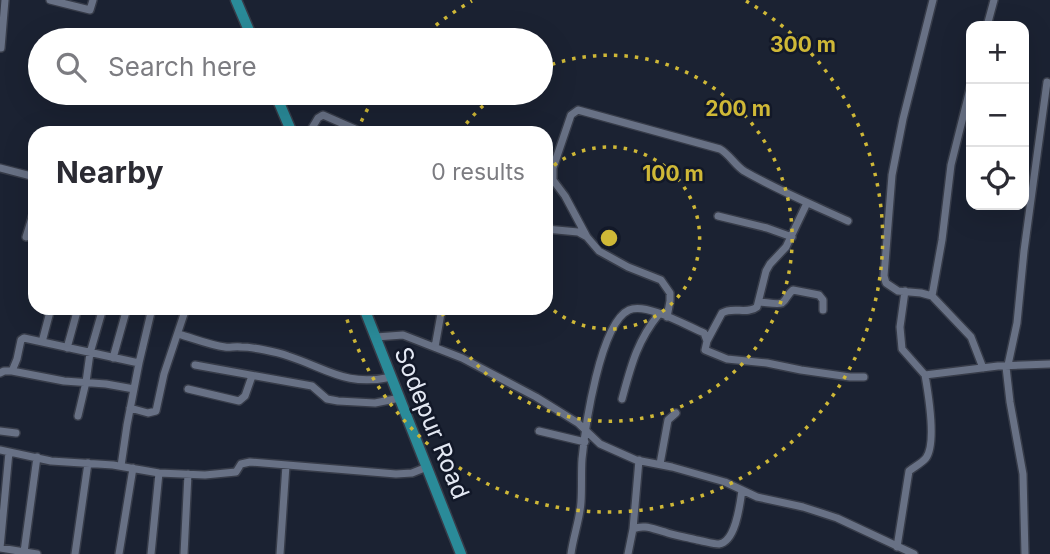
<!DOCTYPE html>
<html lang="en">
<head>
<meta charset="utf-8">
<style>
  :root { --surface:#fff; --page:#f7f7f7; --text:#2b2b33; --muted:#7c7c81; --line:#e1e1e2 }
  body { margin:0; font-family:Inter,sans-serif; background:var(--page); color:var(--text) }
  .controls { position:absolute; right:21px; top:21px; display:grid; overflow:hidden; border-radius:14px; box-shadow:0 7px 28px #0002 }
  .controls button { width:63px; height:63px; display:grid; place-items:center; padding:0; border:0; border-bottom:2px solid var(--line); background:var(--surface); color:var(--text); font:35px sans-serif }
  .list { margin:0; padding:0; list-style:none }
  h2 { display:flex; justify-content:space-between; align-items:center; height:91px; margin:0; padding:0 28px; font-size:30px }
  h2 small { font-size:23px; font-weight:400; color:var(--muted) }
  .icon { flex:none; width:38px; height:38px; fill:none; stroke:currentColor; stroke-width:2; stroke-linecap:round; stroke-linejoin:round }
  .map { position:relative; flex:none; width:1050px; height:554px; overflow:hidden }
  .search { position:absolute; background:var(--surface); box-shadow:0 7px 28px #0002; left:28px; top:28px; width:525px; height:77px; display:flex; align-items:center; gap:18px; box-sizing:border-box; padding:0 24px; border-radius:38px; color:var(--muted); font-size:26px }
  .panel { position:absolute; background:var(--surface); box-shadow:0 7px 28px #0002; left:28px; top:126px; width:525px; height:189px; border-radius:21px }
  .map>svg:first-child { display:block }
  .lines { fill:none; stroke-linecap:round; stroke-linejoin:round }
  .minor-casing { stroke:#373c49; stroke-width:10 }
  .major-casing { stroke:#373c49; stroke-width:13 }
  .minor { stroke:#687185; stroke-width:7 }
  .major { stroke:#2a8b99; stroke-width:10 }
  .ring { fill:none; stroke:#cfb837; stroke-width:3.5; stroke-dasharray:3.5 7 }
  .labels { text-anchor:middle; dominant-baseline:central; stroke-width:5; stroke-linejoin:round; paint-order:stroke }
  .street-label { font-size:24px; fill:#e3e8f3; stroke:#121828 }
  .centre { fill:#cfb837; stroke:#121828; stroke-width:3.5 }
  .ring-label { font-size:21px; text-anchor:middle; font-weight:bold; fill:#cfb837; stroke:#121828; stroke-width:5; stroke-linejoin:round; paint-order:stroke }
</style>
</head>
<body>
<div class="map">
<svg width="1050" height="554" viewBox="0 0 1050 554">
  <rect width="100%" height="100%" fill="#1b2232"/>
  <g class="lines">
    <g class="minor-casing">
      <path id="minor" d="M 50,0 L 90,10 L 93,0
        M 933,0 L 903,119 L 892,175 L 884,276 L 886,283 L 898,291 L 921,293 L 932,296 L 971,337 L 983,368
        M 987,26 L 994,0
        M 1,48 L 5,0
        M 309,133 L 318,118 L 323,115 L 355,129
        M 0,168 L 35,177
        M 718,216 L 767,228 L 792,237
        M 546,229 L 578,232 L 587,237 L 599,251 L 628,267 L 661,280 L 670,293 L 670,301 L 667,317
        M 26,237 L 35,208
        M 587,237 L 565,196 L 553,180 L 553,168 L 571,115 L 578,110 L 720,149 C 729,154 735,165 744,171 C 777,190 813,205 848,221
        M 905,291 L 900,327 L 902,349 L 925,375
        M 932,296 L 942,240 L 951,165 L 971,85
        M 759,302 C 765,302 777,305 782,303 C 787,300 787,294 793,290 L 819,295 L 823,300 L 823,310
        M 178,334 C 193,338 209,345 225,347 C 230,348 235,346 241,347 C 253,347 277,352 288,356 C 328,369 346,387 392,377
        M 376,337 L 403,335 L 462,358 L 536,397 L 578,423 L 600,444 L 636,460 L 672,467 L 725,482 L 757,497 L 803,507 L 837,518 L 914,554
        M 707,341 L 722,313 C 733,306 747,315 757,307 L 766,271 L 770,264 L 786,247 L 807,203
        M 42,342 L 51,308
        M 435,347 L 442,308
        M 67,348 L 78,308
        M 113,358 L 127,308
        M 195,365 L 312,386 L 327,399 L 338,401 L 375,403 L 400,398
        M 1008,365 L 1017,323 L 1024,251 L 1047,82
        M 1006,367 L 1010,402 L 1023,474 L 1025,554
        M 12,371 L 64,381 L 106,384 L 134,389
        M 0,373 L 4,371 L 12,371 L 17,359 L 21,340 L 24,338 L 139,363 L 152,308
        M 188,389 L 239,401 L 245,396 L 252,376
        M 622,399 C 631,366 637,341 659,314
        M 130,408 L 148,413 L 156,411 L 164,374 L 186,308
        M 78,416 L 86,382 L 90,353 L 103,308
        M 0,431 L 16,433
        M 539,431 L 585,442
        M 0,450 L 51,461 L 113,465 L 159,473 L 205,475 L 236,472 L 241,464 L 250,462 L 396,474 L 412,473 L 427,467
        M 660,464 L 668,420 L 676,413
        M 121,466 L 127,425 L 139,363
        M 633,529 L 639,460
        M 897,547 L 909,471 C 914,467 922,463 926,458 C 937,443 928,392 925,375 L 998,366 L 1050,364
        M 0,548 L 9,452
        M 0,548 L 37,554
        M 24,552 L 37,457
        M 75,554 L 88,463
        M 119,554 L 133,468
        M 151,554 L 159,473
        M 184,554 L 188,474
        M 280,554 L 286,465
        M 571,554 C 573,537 580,519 581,502 C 582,487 581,473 582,459 C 585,428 600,323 629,310 C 646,302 687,326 704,333 L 707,341 L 705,350 L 727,359 L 767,363 L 801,370 L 850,377 L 864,377
        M 628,554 L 633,529 C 644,524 653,529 665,532 C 675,536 687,537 697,540 C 704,541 713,544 719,544 C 736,542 740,504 742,490"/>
    </g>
    <g class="major-casing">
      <path id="major" d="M 236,0 L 253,40
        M 275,93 L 292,133
        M 364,308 L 461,554"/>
    </g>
    <use href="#minor" class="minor"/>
    <use href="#major" class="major"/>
  </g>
  <g class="ring">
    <path d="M546 172A91 91 0 1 1 546 304"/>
    <path d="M460 132A183 183 0 0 1 498 93M542 68A183 183 0 1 1 440 308"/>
    <path d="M357 131A274 274 0 0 1 377 93M420 39A274 274 0 0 1 472 1M746 1A274 274 0 1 1 344 309"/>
  </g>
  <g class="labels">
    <g class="street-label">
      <text transform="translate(432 423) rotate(68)">Sodepur Road</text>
    </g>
  </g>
  <circle cx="609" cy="238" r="10" class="centre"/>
  <g class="ring-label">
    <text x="803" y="52">300 m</text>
    <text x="738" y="116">200 m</text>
    <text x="673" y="181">100 m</text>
  </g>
</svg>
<div class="controls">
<button>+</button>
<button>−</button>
<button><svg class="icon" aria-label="locate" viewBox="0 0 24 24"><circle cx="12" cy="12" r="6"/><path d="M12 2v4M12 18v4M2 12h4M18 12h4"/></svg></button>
</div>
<div class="search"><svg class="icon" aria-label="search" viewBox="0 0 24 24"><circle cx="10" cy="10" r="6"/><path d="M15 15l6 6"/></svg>Search here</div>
<section class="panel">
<h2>Nearby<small>0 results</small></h2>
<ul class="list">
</ul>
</section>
</div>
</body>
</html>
